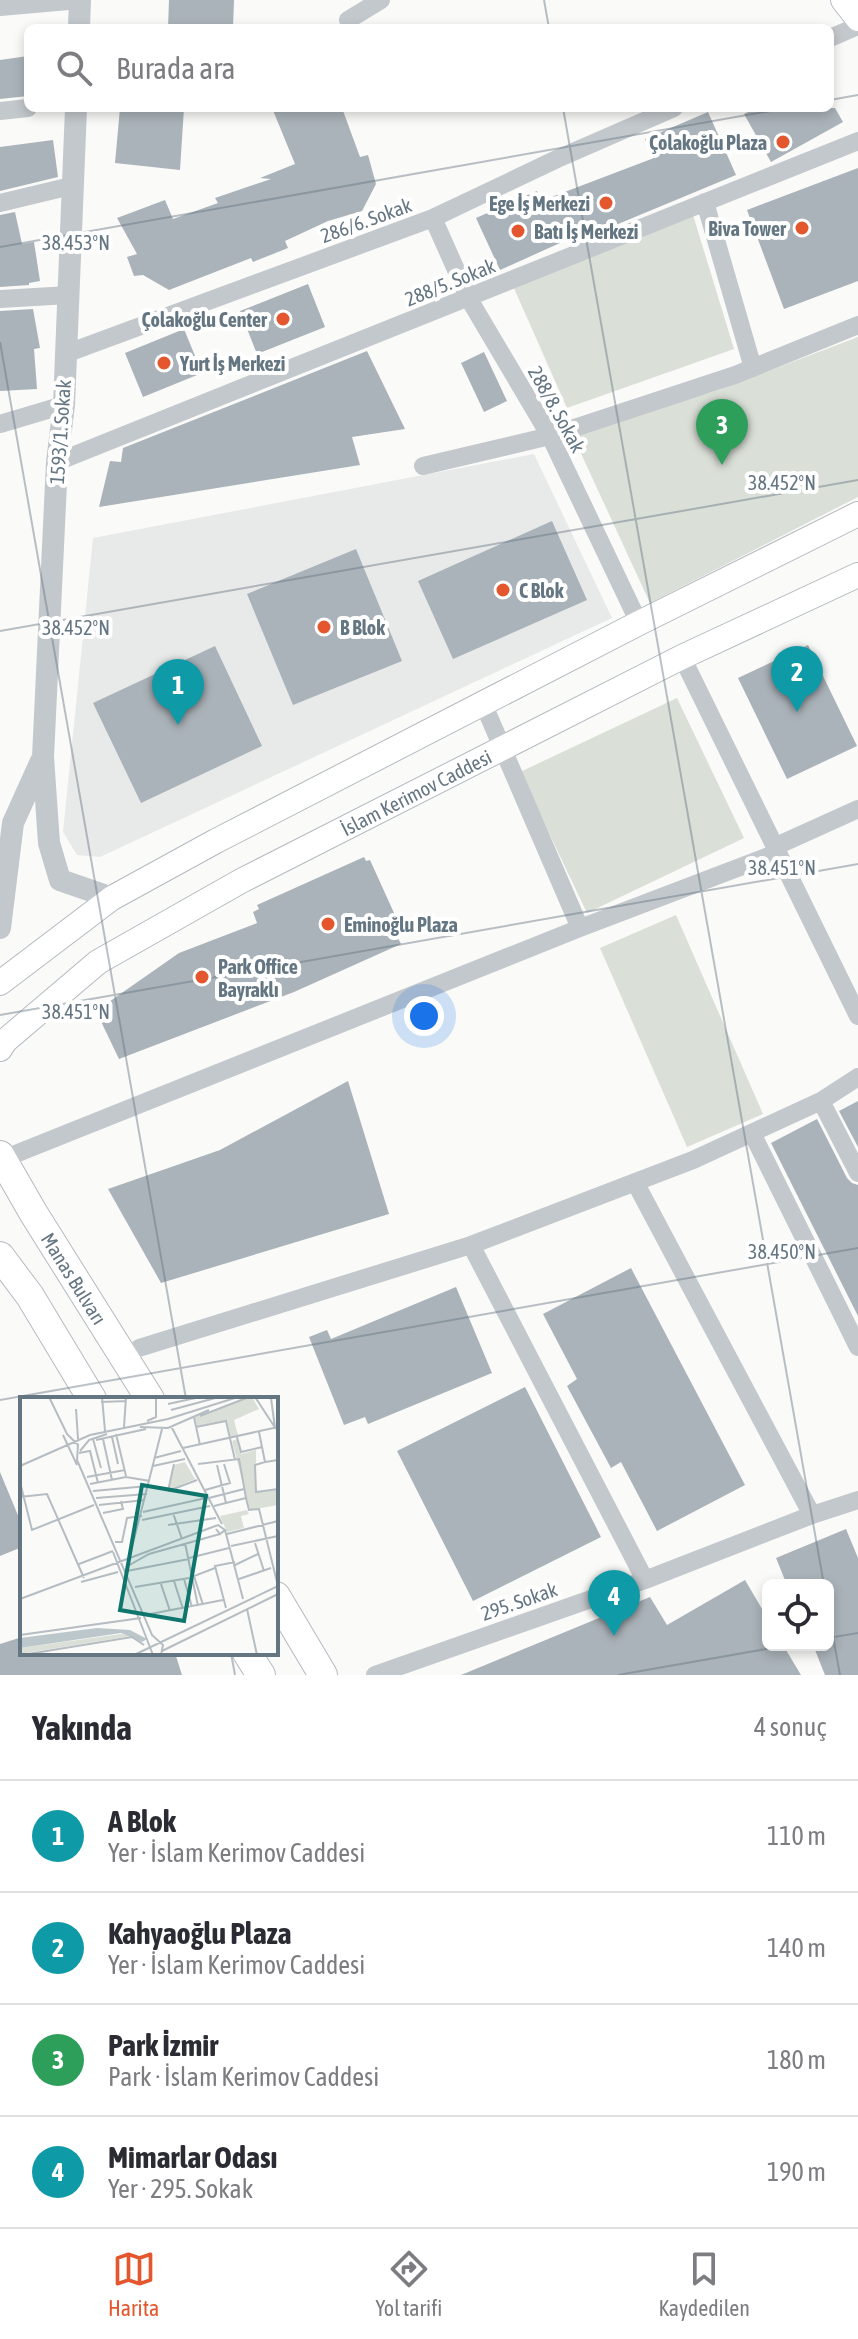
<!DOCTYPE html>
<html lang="tr">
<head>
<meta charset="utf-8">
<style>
  :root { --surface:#fff; --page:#f2f2f3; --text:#2b2b33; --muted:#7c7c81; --line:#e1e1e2; --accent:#e4572e }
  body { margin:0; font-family:"Asap Condensed",sans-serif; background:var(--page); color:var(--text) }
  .controls { position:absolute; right:24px; bottom:24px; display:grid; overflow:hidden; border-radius:12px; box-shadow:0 4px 12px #0003 }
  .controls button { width:72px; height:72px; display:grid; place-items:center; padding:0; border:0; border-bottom:2px solid var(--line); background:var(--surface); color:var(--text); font:40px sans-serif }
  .you { position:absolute; left:424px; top:1016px; width:28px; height:28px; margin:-20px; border:6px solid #fff; border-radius:50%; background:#1a73e8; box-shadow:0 0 0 12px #1a73e833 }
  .badge { display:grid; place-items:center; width:52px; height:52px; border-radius:50%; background:var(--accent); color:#fff; font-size:26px; font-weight:700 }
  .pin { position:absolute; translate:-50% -66px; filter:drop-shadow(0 2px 4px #0008) }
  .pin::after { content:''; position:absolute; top:42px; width:28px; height:24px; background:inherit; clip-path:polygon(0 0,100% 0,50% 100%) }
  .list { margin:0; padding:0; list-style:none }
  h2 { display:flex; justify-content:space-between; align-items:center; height:104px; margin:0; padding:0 32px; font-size:34px }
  h2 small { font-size:26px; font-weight:400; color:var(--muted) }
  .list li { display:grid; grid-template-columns:52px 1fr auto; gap:24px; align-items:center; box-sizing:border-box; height:112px; padding:0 32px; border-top:2px solid var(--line) }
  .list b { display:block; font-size:30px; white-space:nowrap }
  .list p { margin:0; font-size:26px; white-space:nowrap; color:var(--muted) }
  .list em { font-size:26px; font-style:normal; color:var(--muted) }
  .icon { flex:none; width:44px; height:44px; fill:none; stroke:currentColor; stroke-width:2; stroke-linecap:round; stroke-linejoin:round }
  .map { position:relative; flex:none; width:858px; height:1675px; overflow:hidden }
  .search { position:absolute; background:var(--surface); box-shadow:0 4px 12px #0003; left:24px; right:24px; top:24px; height:88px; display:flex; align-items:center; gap:20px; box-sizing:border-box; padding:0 28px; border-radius:12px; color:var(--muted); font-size:30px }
  .sheet { height:552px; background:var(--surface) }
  nav { display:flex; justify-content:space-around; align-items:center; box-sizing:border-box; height:112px; border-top:2px solid var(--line); background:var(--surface); font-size:22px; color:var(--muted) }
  nav a { display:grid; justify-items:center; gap:4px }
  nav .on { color:var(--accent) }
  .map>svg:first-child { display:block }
  .built { fill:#e8e9e9 }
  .green { fill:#dadfd7 }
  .building { fill:#aab3b9 }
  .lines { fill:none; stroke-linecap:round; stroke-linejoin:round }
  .secondary-casing { stroke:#b3babf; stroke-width:26 }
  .primary-casing { stroke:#b5babe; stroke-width:30 }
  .minor { stroke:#c3c8cc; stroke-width:18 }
  .tertiary { stroke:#c3c8cc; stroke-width:22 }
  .secondary { stroke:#fff; stroke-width:24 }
  .primary { stroke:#fff; stroke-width:28 }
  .ticks { fill:none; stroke:#657683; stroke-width:2; stroke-opacity:0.45 }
  .poi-dot { fill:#e4572e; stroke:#fff; stroke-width:3 }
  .labels { text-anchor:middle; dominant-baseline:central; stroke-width:8; stroke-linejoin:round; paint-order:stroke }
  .poi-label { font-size:20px; font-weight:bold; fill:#657683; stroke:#fff; text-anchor:start }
  .street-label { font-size:20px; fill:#657683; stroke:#fff }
  .inset-road { fill:none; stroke:#b5bdc2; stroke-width:2 }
  .view { fill:#0f766e; fill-opacity:0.15; stroke:#0f766e; stroke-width:4 }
  .inset-edge { fill:none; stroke:#657683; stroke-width:4 }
  .ticks-label { font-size:20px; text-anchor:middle; fill:#657683; stroke:#fff; stroke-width:8; stroke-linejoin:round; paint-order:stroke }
</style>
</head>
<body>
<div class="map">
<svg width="858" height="1675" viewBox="0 0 858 1675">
  <rect width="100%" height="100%" fill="#fafaf8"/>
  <path class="built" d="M 534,454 L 612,618 L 100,857 L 77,855 L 63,832 L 93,538 Z"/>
  <path class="green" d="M 693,215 L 734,349 L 567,408 L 513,286 Z
    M 858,337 L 858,497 L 650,603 L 572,434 L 719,390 Z
    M 677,698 L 744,838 L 587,913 L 520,772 Z
    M 676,915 L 763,1114 L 687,1147 L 600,948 Z"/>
  <path class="building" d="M 169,0 L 234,0 L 233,28 L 168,28 Z
    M 28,56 L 28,96 L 0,99 L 0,60 Z
    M 120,108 L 184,108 L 180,170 L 115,163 Z
    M 272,108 L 342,108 L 360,157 L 368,155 L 376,184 L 362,211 L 328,221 L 285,241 L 288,248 L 253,262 L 251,258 L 169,290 L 143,275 L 134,276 L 127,257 L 137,254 L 117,218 L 165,200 L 173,219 L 218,203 L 215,198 L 271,179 L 260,178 L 295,164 Z
    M 756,108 L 835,108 L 843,122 L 771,162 L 744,114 Z
    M 708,112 L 736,175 L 582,239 L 580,234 L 500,270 L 476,218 L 537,191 L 541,201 L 654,158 L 645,139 Z
    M 53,140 L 58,177 L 0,191 L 0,147 Z
    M 858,168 L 858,281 L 784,309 L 747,210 Z
    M 15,212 L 22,244 L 34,242 L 40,281 L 29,283 L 29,285 L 0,287 L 0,215 Z
    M 308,284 L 325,327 L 257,354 L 240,311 Z
    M 33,309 L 40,348 L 34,349 L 37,389 L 0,391 L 0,311 Z
    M 184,329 L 202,373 L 143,397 L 125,353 Z
    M 367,351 L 405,429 L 352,437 L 360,465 L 99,507 L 110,461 L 121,462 L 123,448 Z
    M 484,352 L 507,401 L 484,412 L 461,363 Z
    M 552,521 L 587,600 L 453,659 L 418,581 Z
    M 356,549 L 402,661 L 293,705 L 247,594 Z
    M 808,645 L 857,746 L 787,779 L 738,678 Z
    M 215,646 L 262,746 L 141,803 L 93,703 Z
    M 364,857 L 366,861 L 370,860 L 404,935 L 398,938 L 401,944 L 294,992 L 119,1059 L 96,1011 L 179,953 L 257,923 L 253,912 L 259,909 L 257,905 Z
    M 348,1081 L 389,1214 L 161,1283 L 108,1189 L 220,1150 Z
    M 858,1101 L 858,1147 L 839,1111 Z
    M 817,1119 L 847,1178 L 852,1183 L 858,1185 L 858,1316 L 771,1143 Z
    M 631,1268 L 745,1485 L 657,1531 L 621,1462 L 611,1468 L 567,1386 L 577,1379 L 543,1314 Z
    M 456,1287 L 492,1373 L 368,1424 L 365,1417 L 344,1425 L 309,1337 L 327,1330 L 331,1339 Z
    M 525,1387 L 601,1537 L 473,1601 L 397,1451 Z
    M 0,1472 L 22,1525 L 22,1547 L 0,1556 Z
    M 846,1529 L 858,1558 L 858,1675 L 825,1675 L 813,1645 L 828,1645 L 828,1585 L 787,1585 L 776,1558 Z
    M 745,1580 L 768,1619 L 768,1645 L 783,1645 L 801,1675 L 461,1675 L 650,1597 L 667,1625 Z
    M 22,1637 L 22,1653 L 175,1653 L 182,1675 L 0,1675 L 0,1644 Z"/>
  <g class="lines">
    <g class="secondary-casing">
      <g id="secondary">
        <path d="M 843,0 L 858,19"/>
        <path d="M 0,983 L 112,898 L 216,841 L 639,623 L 858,514"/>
        <path id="s1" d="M 0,1049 L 5,1041 L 98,962 L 241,881 L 682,657 L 858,575"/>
      </g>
    </g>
    <g class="primary-casing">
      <g id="primary">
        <path id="s2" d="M 0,1155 L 34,1214 L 150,1399"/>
        <path d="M 0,1256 L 30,1296 L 92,1399"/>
        <path d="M 276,1596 L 323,1675"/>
        <path d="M 247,1653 L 261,1675"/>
      </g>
    </g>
    <path class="minor" d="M 0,7 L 80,0
      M 348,20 L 381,0
      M 830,38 L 858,26
      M 0,111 L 28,108
      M 705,202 L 753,368
      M 0,203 L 71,186
      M 433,218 L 469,299 L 550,436 L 639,623
      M 0,299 L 69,295
      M 65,354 L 433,218 L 557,159 L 674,108
      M 0,424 L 64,405
      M 57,462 L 858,141
      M 423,466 L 550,436 L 735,375 L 858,325
      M 682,657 L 858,1016
      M 483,703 L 580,928
      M 774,847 L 858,809
      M 858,1077 L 821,1101 L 858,1173
      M 752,1133 L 858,1347
      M 3,1159 L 580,928 L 777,853
      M 635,1182 L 812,1515
      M 471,1245 L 645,1580
      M 139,1348 L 471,1245 L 693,1160 L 821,1101
      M 375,1675 L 645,1580 L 812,1515 L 858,1500"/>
    <path class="tertiary" d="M 79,28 L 80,0
      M 76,108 L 64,405 L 57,462 L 43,757 L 49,843 L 60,880 L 112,898
      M 0,928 L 13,823 L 41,761"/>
    <use href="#secondary" class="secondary"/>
    <use href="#primary" class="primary"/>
  </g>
  <path class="ticks" d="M 544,0 L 549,28M 830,100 L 858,95M 563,108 L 824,1585M 0,247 L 787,108M 0,342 L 186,1399M 0,631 L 858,480M 0,1015 L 858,864M 0,1400 L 858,1248M 828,1609 L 840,1675M 828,1638 L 858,1633M 231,1653 L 235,1675M 618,1675 L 789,1645"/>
  <g class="poi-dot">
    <circle cx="783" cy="142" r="8"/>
    <circle cx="606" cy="203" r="8"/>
    <circle cx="802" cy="228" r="8"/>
    <circle cx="518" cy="231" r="8"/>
    <circle cx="283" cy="319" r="8"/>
    <circle cx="164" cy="363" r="8"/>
    <circle cx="503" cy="590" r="8"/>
    <circle cx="324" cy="627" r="8"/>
    <circle cx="328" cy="924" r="8"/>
    <circle cx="202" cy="977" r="8"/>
  </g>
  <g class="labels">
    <g class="poi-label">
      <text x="767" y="142" text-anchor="end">Çolakoğlu Plaza</text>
      <text x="590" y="203" text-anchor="end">Ege İş Merkezi</text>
      <text x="786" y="228" text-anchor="end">Biva Tower</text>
      <text x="534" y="231">Batı İş Merkezi</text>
      <text x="267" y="319" text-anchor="end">Çolakoğlu Center</text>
      <text x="180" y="363">Yurt İş Merkezi</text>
      <text x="519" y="590">C Blok</text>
      <text x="340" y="627">B Blok</text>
      <text x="344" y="924">Eminoğlu Plaza</text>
      <text x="218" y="966">Park Office<tspan x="218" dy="23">Bayraklı</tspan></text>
    </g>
    <g class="street-label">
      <text transform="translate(366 220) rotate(-20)">286/6. Sokak</text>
      <text transform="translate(450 282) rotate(-22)">288/5. Sokak</text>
      <text transform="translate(557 409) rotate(61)">288/8. Sokak</text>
      <text transform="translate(60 432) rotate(-86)">1593/1. Sokak</text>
      <text stroke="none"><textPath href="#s1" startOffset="492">İslam Kerimov Caddesi</textPath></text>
      <text stroke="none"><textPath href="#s2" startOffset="144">Manas Bulvarı</textPath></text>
      <text transform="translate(519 1601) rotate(-19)">295. Sokak</text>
    </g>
  </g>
  <g transform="translate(20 1397)">
    <rect width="258" height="258" fill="#fafaf8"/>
    <path d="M 232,0 L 239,12 L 214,23 L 218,38 L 211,40 L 207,23 L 177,29 L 175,20 ZM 217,42 L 221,57 L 236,53 L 236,95 L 258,92 L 258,108 L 230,113 L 212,44 ZM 165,65 L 175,82 L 149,93 L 154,68 ZM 227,113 L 229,117 L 221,119 L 224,131 L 207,135 L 200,119 ZM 101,237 L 111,239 L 0,257 L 0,251 Z" fill="#dadfd7"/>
    <path d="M 77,231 L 110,233 L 127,242 L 122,245 L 101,236 L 0,251 L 0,241 Z" fill="#bbc7cb"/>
    <path class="inset-road" d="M 29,0 L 47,37 L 58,48 L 57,63 L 132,238 L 143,248 L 141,258M 82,0 L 85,34M 235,0 L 256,32M 251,1 L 255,31M 81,5 L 106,4M 148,7 L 180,0M 56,12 L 58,42M 151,13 L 199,0M 180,19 L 229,0M 174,20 L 180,48M 127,24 L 136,20 L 136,0M 151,29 L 202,127M 104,30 L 106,0M 120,30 L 148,31 L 189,13M 176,30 L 206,24 L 215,63M 239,35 L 245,65 L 258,63M 96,37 L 106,79M 43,38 L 57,68M 92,40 L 98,67M 217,40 L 221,55 L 242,50M 73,42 L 81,71M 83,42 L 92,83M 76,43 L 126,32M 163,51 L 258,30M 60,54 L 69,43 L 87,37M 59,56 L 70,54 L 78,86M 134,61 L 161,54M 245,65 L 235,68 L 236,95 L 258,92M 178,67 L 219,62 L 226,101 L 194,109M 197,68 L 206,106M 0,69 L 70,38 L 148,22 L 218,0M 133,69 L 165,62M 67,80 L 105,73M 0,85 L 12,133 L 74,108M 70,87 L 106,80 L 130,84M 185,93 L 210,86 L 204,67M 73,94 L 128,89M 148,94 L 177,83M 148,94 L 154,67M 0,100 L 27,97 L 64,181M 76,101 L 127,97M 189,101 L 224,92M 226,101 L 229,113 L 239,112 L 257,185M 79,108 L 125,103M 123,115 L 186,101M 83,116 L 103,112 L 101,104M 153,116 L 162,142M 122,123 L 190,109M 148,128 L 196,121M 205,133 L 223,202M 207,137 L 258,124M 95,145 L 102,145 L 107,121 L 122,119M 165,146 L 178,209M 235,146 L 244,174M 211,149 L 258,139M 93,155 L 133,258M 169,161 L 209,151M 109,162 L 142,32M 59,167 L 93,154M 215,168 L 238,157M 106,170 L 129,157 L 200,137M 107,174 L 169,162M 164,182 L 172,210M 219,182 L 251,171M 154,184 L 163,212M 61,185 L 98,175M 141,187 L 150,214M 115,190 L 169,181M 0,202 L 198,128 L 205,133 L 200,137 L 196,132M 183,208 L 174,179 L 195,171M 206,211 L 195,169 L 215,165M 227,212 L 237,258M 125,218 L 203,203M 0,238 L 121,221M 142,254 L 258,197M 2,258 L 112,240 L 124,248M 114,258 L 258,189"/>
    <path class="view" d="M 122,88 L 186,99 L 164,224 L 100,213 Z"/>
    <rect width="258" height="258" class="inset-edge"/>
  </g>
  <g class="ticks-label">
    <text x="76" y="250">38.453°N</text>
    <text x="782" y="490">38.452°N</text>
    <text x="76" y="635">38.452°N</text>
    <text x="782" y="875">38.451°N</text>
    <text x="76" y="1019">38.451°N</text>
    <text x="782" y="1259">38.450°N</text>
  </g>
</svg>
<div class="controls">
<button><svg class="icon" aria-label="locate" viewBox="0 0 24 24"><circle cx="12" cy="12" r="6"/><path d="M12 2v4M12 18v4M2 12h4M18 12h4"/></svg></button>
</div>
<div class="you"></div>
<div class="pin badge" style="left:178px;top:725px;background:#0f9aa8">1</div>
<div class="pin badge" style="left:797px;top:712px;background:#0f9aa8">2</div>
<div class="pin badge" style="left:722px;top:465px;background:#2e9e5b">3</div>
<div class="pin badge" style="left:614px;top:1636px;background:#0f9aa8">4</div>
<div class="search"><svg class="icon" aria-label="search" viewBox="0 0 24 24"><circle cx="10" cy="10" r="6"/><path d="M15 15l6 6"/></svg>Burada ara</div>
</div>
<section class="sheet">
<h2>Yakında<small>4 sonuç</small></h2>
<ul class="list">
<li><span class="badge" style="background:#0f9aa8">1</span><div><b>A Blok</b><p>Yer · İslam Kerimov Caddesi</p></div><em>110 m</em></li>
<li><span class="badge" style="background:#0f9aa8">2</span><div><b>Kahyaoğlu Plaza</b><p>Yer · İslam Kerimov Caddesi</p></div><em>140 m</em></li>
<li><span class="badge" style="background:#2e9e5b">3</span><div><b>Park İzmir</b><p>Park · İslam Kerimov Caddesi</p></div><em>180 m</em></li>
<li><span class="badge" style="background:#0f9aa8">4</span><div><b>Mimarlar Odası</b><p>Yer · 295. Sokak</p></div><em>190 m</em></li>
</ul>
</section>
<nav>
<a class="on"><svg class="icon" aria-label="map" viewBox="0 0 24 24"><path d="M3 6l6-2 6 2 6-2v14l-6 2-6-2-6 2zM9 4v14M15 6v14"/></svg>Harita</a>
<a><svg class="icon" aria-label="directions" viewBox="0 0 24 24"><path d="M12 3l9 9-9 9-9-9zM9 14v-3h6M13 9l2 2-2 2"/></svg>Yol tarifi</a>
<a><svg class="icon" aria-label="saved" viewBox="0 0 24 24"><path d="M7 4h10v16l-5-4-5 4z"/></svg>Kaydedilen</a>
</nav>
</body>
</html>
